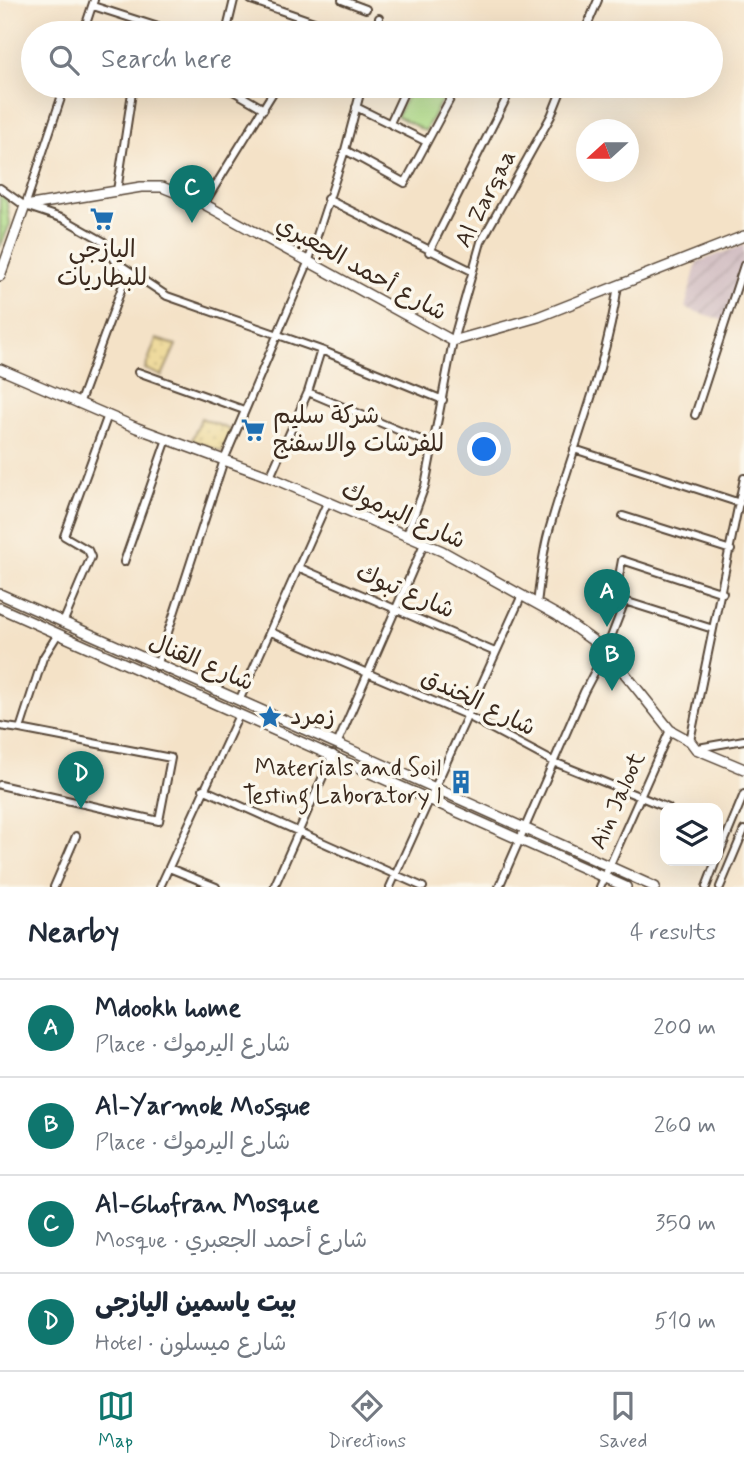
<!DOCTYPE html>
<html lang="en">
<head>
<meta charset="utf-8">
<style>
  :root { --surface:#fff; --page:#f6f6f7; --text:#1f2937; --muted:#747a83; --line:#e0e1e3; --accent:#0f766e }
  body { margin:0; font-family:Mynerve,"Playpen Sans Arabic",sans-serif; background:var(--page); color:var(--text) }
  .controls { position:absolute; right:21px; bottom:21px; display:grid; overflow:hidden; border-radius:14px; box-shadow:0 7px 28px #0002 }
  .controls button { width:63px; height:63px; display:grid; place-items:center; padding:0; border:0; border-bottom:2px solid var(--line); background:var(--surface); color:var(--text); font:35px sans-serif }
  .compass { position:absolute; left:576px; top:119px; width:63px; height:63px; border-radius:50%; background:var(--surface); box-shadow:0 7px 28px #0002; rotate:249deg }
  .you { position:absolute; left:485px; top:450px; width:24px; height:24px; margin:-18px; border:5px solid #fff; border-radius:50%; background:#1a73e8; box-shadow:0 0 0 10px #1a73e833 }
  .badge { display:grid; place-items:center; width:46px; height:46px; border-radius:50%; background:var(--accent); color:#fff; font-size:23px; font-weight:700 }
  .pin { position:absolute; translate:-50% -58px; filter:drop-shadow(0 2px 4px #0008) }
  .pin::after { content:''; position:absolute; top:37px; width:24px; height:21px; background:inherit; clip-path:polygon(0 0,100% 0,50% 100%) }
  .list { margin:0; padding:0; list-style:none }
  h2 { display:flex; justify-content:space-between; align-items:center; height:91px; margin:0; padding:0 28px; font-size:30px }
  h2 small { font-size:23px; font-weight:400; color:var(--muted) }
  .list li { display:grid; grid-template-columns:46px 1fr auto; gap:21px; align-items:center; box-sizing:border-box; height:98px; padding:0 28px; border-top:2px solid var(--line) }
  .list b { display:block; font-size:26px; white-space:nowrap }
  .list p { margin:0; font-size:23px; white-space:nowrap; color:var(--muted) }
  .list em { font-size:23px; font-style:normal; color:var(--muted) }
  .icon { flex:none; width:38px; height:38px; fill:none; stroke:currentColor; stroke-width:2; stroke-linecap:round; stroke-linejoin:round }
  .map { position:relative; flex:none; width:744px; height:887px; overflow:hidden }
  .search { position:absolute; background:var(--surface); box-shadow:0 7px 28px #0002; left:21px; right:21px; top:21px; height:77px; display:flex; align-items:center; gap:18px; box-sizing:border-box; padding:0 24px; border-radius:38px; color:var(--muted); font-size:26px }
  .sheet { height:483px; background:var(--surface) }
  nav { display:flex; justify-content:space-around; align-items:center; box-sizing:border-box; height:98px; border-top:2px solid var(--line); background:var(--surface); font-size:19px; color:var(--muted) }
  nav a { display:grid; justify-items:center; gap:4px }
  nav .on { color:var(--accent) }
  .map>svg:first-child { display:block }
  .industrial { fill:url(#industrial-furrows) }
  .green { fill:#aeda87; stroke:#748252; stroke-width:2 }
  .sand { fill:url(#sand-dots); stroke:#94825e; stroke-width:2 }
  .park { fill:url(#park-dots); stroke:#748252; stroke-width:2 }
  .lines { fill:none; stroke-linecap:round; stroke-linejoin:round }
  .street-casing { stroke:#574637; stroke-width:10 }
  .secondary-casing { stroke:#574637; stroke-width:12 }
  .street { stroke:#fff; stroke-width:6 }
  .secondary { stroke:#fff; stroke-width:9 }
  .labels { text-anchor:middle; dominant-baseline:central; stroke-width:7; stroke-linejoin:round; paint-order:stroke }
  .street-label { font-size:24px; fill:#3b2a1e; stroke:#fbf7ec }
  .poi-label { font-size:24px; fill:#3b2a1e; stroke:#fbf7ec; text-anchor:start }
</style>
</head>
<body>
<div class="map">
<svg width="744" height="887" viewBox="0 0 744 887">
  <defs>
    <pattern id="industrial-furrows" width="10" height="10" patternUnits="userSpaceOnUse" patternTransform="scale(1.75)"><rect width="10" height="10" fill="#d2bec2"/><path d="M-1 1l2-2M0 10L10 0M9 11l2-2" fill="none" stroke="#b5a3a6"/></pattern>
    <pattern id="sand-dots" width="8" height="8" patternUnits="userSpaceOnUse" patternTransform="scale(1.75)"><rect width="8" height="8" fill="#eeda9e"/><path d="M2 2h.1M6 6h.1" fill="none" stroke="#cdbb88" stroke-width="1.8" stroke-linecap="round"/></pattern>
    <pattern id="park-dots" width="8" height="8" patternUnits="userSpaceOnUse" patternTransform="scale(1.75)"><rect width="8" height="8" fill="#aeda87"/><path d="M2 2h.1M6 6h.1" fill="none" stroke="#97bb74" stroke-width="1.8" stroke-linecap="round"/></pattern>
  </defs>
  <rect width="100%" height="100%" fill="#fbf7ec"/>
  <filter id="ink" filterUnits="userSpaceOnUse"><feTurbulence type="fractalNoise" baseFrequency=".0143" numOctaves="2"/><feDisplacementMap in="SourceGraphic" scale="14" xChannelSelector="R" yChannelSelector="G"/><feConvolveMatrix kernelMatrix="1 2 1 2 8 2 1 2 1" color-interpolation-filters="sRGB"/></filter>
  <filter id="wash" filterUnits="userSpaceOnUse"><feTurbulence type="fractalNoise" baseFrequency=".00686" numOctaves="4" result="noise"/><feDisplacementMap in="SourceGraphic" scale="28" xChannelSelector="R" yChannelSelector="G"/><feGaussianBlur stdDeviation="1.57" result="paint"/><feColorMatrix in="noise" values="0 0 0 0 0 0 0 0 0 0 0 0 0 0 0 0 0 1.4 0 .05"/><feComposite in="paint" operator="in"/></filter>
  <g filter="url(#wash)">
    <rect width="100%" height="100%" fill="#f4e2c7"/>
    <path class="industrial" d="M 744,245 L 744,262 L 724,321 L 685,308 L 697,262 Z"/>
    <path class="green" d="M 412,86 L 449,86 L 425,131 L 397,116 Z"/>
    <path class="sand" d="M 156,339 L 176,345 L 162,376 L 145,369 Z
      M 201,418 L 231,430 L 222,452 L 192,440 Z"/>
    <path class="park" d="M 0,193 L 6,197 L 10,224 L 0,247 Z"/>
  </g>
  <g filter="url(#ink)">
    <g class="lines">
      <g class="street-casing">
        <path id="street" d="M 251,0 L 314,22 L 307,33
          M 342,0 L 366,9
          M 93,6 L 177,33
          M 83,33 L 94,0
          M 226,33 L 234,0
          M 375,33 L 379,18
          M 584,33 L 598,0
          M 206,86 L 228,88 L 264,109
          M 356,107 L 427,142
          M 391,121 L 407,86
          M 345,150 L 405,183 L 457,86
          M 0,188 L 25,206 L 64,219 L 103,241 L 116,262 L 167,296 L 321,350 L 443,400
          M 117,191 L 133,86
          M 327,199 L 472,271
          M 204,204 L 277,86
          M 25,206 L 65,86
          M 429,252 L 512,87
          M 138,372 L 244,410
          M 308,392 L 433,445
          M 79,404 L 128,271
          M 695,415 L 744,265
          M 574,449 L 740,503
          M 270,477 L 308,392 L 321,350
          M 623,516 L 731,550
          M 406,537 L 425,486 L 453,341 L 481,242 L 551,116 L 563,86
          M 124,562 L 167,439
          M 300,568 L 495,652
          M 537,604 C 540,581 542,556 548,534 C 571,451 606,371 618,285
          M 63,623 L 91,557 L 88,550 L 64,536 L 108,415
          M 713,629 L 615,598 L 622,560 L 723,593
          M 271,632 L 466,715 L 554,762 L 668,808
          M 157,666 L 224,460 L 308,263 L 345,150 L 362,86
          M 239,701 L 327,503
          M 0,726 L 20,729 L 43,658 L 58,634
          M 690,741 L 744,478
          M 338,742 L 424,544
          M 698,748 L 744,740
          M 0,785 L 159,821 L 171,758 L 20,729
          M 203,789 L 423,887
          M 718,857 L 744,794
          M 169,868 L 216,887
          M 54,887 L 76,836
          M 160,887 L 239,715
          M 274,887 L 333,754
          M 390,887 L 522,595
          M 499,887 L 584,692 L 606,650 L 625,601
          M 600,887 L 670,730
          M 706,887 L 716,861
          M 720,887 L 744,830"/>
      </g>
      <g class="secondary-casing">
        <path id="secondary" d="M 0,276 L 25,206 L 141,187 L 162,187 L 204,204 L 453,341 L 538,317 L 744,236
          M 0,369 L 137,428 L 270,477 L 442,551 L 557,615 L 606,650 L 670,730 L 690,741 L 696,749 L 744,769
          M 0,594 C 219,691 437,788 655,887
          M 0,608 L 626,887"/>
      </g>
      <use href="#street" class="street"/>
      <use href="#secondary" class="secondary"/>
    </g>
  </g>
  <defs>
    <g id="supermarket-bare" transform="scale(1.89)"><path d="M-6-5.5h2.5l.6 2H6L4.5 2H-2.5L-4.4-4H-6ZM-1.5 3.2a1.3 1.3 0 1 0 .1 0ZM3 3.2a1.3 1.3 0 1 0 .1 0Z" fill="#1f6fb2" stroke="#fbf7ec" stroke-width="2.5" paint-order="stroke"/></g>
    <g id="sight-bare" transform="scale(1.89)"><path d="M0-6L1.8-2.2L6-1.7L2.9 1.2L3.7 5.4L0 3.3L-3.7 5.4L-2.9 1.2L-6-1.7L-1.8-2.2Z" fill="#1f6fb2" stroke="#fbf7ec" stroke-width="2.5" paint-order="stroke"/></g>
    <g id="building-bare" transform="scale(1.89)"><path d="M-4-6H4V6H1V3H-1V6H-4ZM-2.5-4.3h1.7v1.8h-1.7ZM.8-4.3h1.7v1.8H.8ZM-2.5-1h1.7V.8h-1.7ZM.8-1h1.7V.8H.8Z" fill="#1f6fb2" stroke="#fbf7ec" stroke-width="2.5" paint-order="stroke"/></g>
  </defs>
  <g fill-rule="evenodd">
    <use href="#supermarket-bare" x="102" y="219"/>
    <use href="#supermarket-bare" x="253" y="430"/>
    <use href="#sight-bare" x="270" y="717"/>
    <use href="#building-bare" x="461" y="782"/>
  </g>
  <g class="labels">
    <g class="street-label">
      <text transform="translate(486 199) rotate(-63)">Al Zarqaa</text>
      <text transform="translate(361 269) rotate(29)">شارع أحمد الجعبري</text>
      <text transform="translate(403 516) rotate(24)">شارع اليرموك</text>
      <text transform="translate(405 592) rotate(23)">شارع تبوك</text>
      <text transform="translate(201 663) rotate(23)">شارع القنال</text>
      <text transform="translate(478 703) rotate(26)">شارع الخندق</text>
      <text transform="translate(618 801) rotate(-66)">Ain Jaloot</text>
    </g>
    <g class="poi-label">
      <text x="102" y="250" text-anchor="middle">اليازجي<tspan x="102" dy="28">للبطاريات</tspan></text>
      <text x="273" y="416">شركة سليم<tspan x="273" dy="28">للفرشات والاسفنج</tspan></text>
      <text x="290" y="717">زمرد</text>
      <text x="441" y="768" text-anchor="end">Materials and Soil<tspan x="441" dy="28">Testing Laboratory l</tspan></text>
    </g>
  </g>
</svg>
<div class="controls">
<button><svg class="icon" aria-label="layers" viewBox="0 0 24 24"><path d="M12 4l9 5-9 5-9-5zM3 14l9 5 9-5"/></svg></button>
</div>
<svg class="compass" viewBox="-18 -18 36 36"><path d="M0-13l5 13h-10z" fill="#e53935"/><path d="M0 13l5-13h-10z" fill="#747a83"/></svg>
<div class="you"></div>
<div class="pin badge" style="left:607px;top:627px">A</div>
<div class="pin badge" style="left:612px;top:691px">B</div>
<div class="pin badge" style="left:192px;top:223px">C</div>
<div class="pin badge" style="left:81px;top:809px">D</div>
<div class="search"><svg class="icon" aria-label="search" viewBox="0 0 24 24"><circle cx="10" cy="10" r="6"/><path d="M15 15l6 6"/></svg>Search here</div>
</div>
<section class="sheet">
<h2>Nearby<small>4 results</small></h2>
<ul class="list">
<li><span class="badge">A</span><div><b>Mdookh home</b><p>Place · شارع اليرموك</p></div><em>200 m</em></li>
<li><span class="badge">B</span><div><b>Al-Yarmok Mosque</b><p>Place · شارع اليرموك</p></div><em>260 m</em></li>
<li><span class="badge">C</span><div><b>Al-Ghofran Mosque</b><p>Mosque · شارع أحمد الجعبري</p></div><em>350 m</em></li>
<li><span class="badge">D</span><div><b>بيت ياسمين اليازجى</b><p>Hotel · شارع ميسلون</p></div><em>510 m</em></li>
</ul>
</section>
<nav>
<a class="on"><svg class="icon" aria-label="map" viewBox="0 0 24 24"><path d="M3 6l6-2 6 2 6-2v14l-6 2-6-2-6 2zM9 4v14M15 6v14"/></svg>Map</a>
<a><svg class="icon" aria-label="directions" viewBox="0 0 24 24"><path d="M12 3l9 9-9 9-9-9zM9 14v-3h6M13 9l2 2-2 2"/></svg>Directions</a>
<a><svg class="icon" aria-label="saved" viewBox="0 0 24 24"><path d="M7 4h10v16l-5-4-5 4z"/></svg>Saved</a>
</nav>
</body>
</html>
